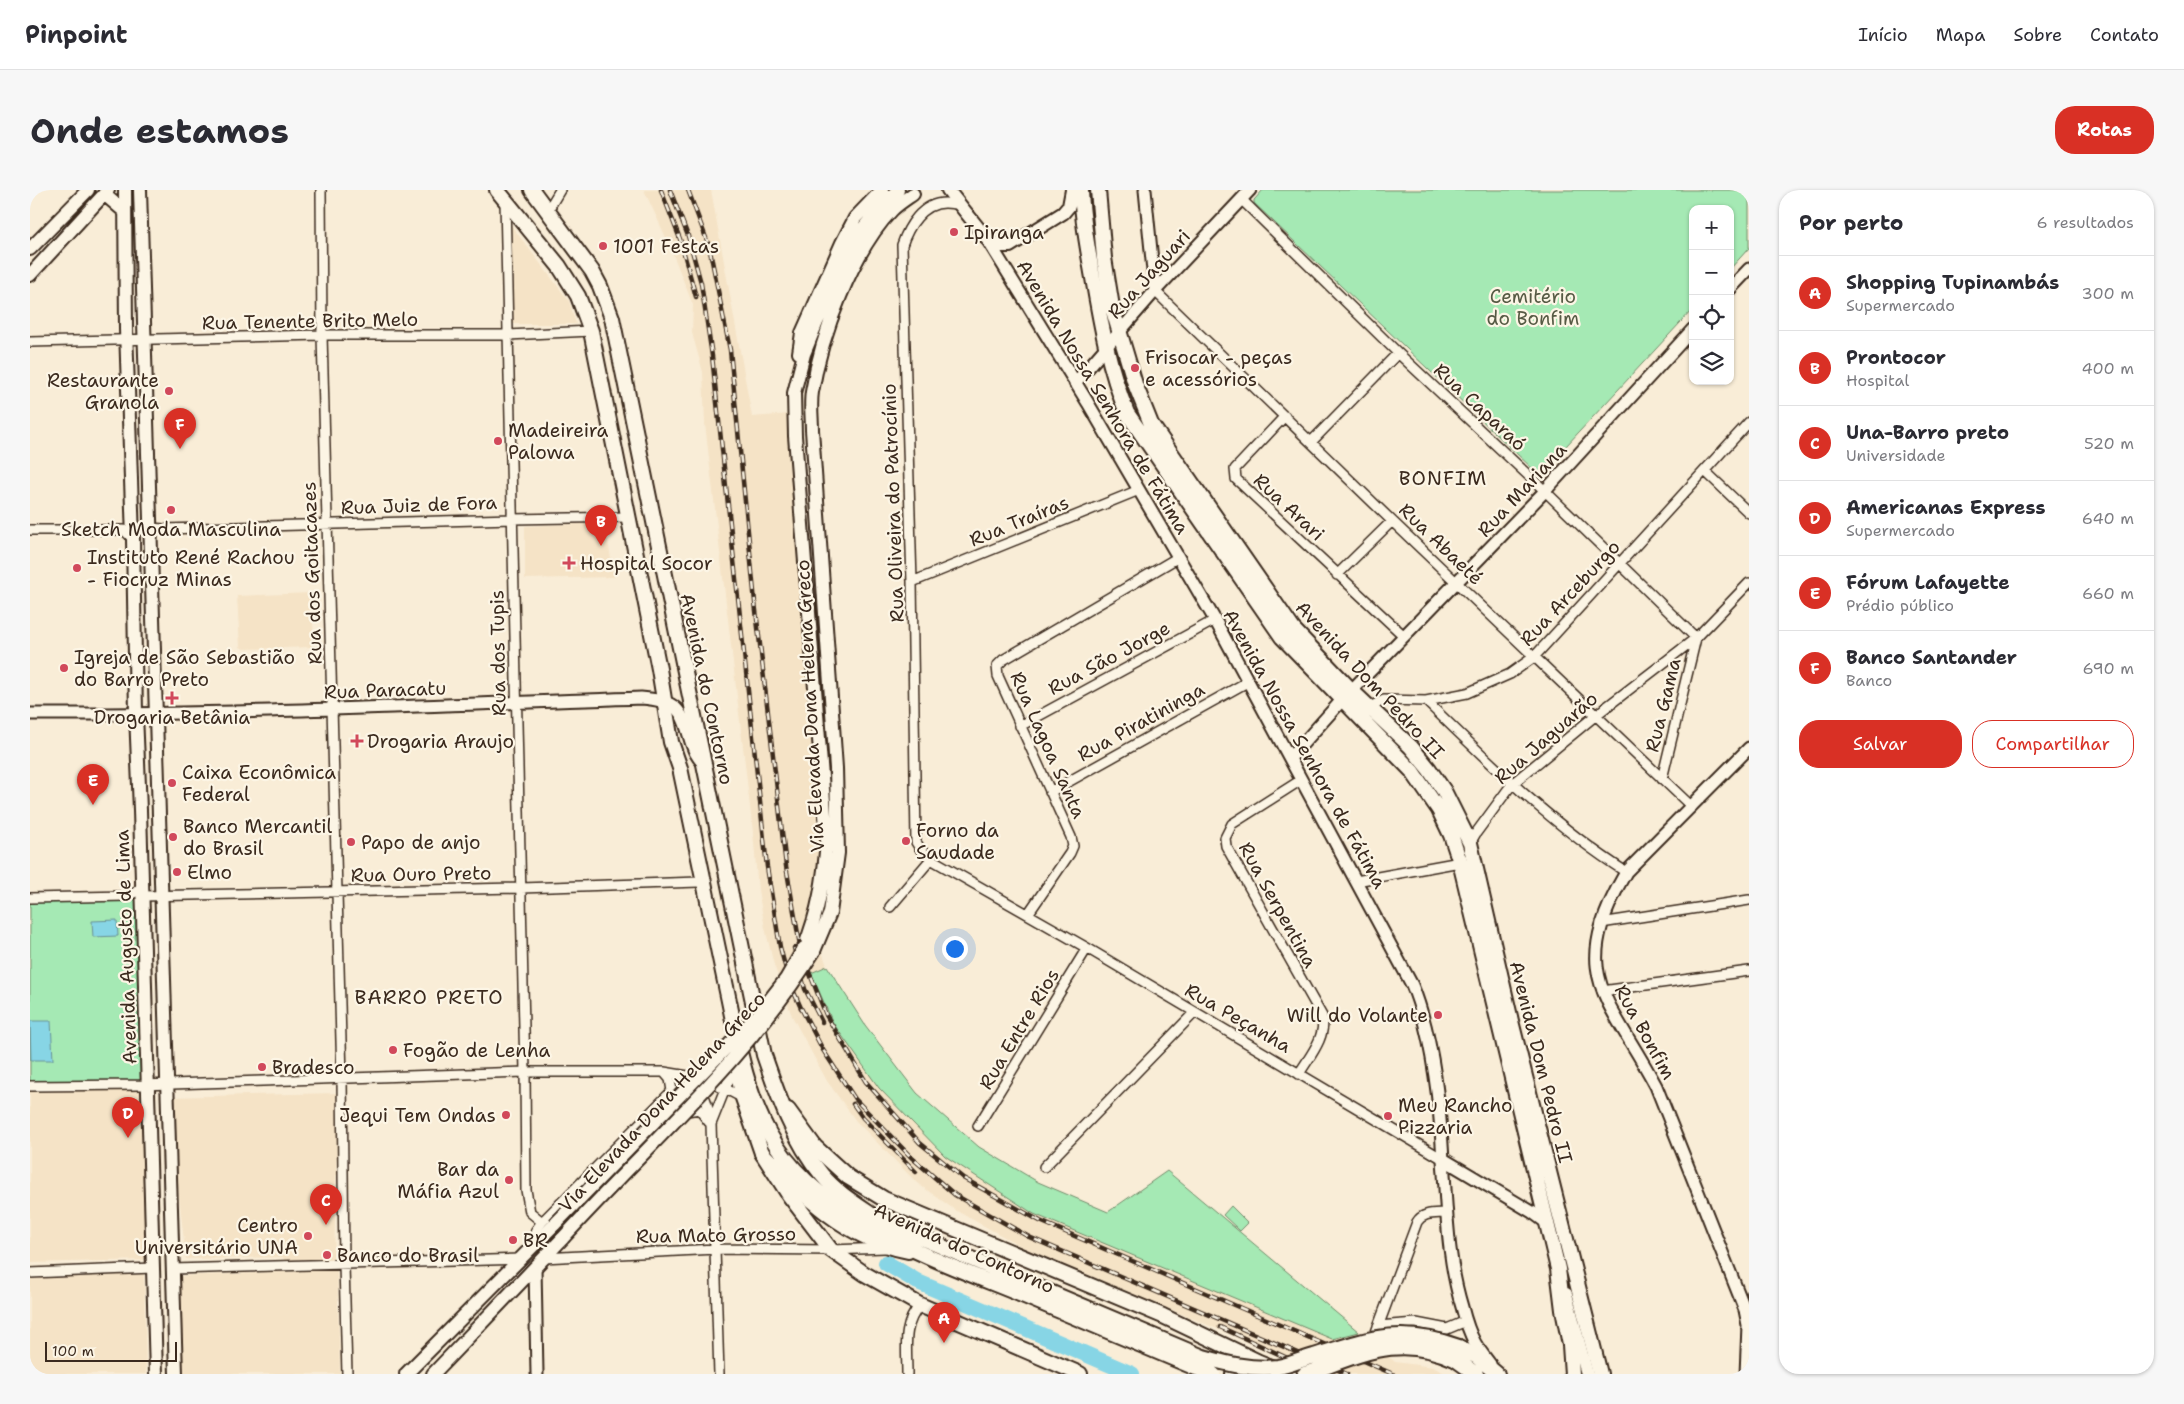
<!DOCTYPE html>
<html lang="pt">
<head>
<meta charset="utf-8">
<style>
  :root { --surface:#fff; --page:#f7f7f7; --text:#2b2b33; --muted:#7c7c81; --line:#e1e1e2; --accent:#d93025 }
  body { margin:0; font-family:"Shantell Sans",sans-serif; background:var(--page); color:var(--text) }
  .controls { position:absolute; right:15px; top:15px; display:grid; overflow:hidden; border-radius:10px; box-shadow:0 1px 4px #0004 }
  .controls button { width:45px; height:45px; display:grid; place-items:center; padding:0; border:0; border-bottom:1px solid var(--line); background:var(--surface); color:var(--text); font:25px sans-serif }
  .scale { position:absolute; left:15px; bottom:12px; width:132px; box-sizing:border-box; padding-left:5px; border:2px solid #3b2a1e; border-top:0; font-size:14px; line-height:18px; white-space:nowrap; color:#3b2a1e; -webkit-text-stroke:4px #fcf5e5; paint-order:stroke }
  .you { position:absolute; left:924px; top:758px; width:18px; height:18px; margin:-12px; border:4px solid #fff; border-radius:50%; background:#1a73e8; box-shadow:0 0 0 8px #1a73e833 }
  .badge { display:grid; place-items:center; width:32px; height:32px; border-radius:50%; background:var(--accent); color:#fff; font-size:16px; font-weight:700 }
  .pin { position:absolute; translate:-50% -41px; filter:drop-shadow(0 1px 2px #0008) }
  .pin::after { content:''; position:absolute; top:26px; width:18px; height:15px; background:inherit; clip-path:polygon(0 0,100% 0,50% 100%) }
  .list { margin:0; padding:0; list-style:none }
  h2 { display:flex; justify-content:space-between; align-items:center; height:65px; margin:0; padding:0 20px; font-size:21px }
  h2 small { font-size:16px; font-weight:400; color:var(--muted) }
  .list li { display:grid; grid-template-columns:32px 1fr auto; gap:15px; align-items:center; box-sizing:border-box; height:75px; padding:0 20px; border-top:1px solid var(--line) }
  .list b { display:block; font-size:19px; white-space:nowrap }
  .list p { margin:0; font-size:16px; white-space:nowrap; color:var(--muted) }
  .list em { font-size:16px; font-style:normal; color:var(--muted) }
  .actions { display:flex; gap:10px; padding:15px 20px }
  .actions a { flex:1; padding:11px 0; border:1px solid var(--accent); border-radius:20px; text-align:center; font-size:18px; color:var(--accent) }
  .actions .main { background:var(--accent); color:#fff }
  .icon { flex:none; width:28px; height:28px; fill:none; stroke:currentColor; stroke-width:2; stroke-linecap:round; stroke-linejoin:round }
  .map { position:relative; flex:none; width:1719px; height:1184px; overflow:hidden; border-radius:20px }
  header { display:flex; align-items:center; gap:30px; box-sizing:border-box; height:70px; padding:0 25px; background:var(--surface); border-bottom:1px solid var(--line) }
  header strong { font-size:24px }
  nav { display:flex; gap:28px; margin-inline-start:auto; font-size:18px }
  .intro { display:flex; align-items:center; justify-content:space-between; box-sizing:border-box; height:120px; padding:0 30px }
  h1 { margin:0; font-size:35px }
  .button { padding:12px 22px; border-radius:20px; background:var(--accent); color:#fff; font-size:18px; font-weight:700 }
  main { display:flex; gap:30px; padding:0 30px }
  aside { flex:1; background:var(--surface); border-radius:20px; box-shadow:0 1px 4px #0004 }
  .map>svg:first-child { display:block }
  .built { fill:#f5e3c6 }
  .green { fill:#a5e9b4; stroke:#708a69 }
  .water { fill:#87d5e5; stroke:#699195 }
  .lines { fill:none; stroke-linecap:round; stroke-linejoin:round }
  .river { stroke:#87d5e5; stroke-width:16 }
  .minor-casing { stroke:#3b2a1e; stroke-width:12 }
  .tertiary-casing { stroke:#3b2a1e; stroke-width:15 }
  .secondary-casing { stroke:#3b2a1e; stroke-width:16 }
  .primary-casing { stroke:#3b2a1e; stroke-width:18 }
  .trunk-casing { stroke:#3b2a1e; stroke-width:18 }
  .minor { stroke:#fcf5e5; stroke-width:9 }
  .tertiary { stroke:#fcf5e5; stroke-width:11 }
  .secondary { stroke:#fcf5e5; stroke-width:12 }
  .primary { stroke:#fcf5e5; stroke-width:14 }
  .trunk { stroke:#fcf5e5; stroke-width:14 }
  .rail-casing { stroke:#3b2a1e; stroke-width:4.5 }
  .rail { stroke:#fcf5e5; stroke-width:2.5; stroke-dasharray:8; stroke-linecap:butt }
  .secondary-bridge-casing { stroke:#3b2a1e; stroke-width:16; stroke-linecap:butt }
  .trunk-bridge-casing { stroke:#3b2a1e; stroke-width:18; stroke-linecap:butt }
  .secondary-bridge { stroke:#fcf5e5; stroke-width:12 }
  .trunk-bridge { stroke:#fcf5e5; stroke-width:14 }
  .poi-dot { fill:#d1495b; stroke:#fcf5e5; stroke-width:2 }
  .labels { text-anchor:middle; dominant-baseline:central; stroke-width:4.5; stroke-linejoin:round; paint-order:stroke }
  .poi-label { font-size:19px; fill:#3b2a1e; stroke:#fcf5e5; text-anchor:start }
  .street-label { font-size:19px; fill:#3b2a1e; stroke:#fcf5e5 }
  .park-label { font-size:19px; fill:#565a44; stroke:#fcf5e5 }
  .neighbourhood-label { font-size:20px; letter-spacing:1px; fill:#3b2a1e; stroke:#fcf5e5 }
</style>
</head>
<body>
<header>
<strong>Pinpoint</strong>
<nav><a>Início</a><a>Mapa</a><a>Sobre</a><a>Contato</a></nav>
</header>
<div class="intro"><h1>Onde estamos</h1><a class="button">Rotas</a></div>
<main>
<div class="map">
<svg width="1719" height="1184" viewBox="0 0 1719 1184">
  <rect width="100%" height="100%" fill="#f9edd7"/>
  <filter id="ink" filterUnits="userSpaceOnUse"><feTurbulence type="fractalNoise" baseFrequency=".02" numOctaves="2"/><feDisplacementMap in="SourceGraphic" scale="10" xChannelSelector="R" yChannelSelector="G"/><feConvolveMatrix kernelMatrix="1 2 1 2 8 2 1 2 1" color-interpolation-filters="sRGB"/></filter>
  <g filter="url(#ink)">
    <path class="built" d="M 614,0 L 681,0 L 722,227 L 759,224 L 788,647 L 788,702 L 781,729 L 797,776 L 835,835 L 887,903 L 949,957 L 1008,992 L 1078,1022 L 1137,981 L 1365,1172 L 1403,1177 L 1416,1184 L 1287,1184 L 1197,1143 L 998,1060 L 925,1020 L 887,993 L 826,931 L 797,891 L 762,826 L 744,775 L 735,738 L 728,700 L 723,642 L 675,234 L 673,182 L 662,143 L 663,115 L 639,54 Z
      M 477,30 L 539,111 L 546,134 L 483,134 Z
      M 575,333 L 584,387 L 495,389 L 495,336 Z
      M 282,403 L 284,457 L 214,459 L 210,457 L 207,406 Z
      M 112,895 L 115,1070 L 0,1073 L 0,896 Z
      M 308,903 L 304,1070 L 254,1072 L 253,1067 L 156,1069 L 138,907 Z
      M 307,1080 L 310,1184 L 150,1184 L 147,1086 Z
      M 114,1083 L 116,1184 L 0,1184 L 0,1089 Z"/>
    <path class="green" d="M 1233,0 L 1719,0 L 1719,58 L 1700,79 L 1700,19 L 1663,19 L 1663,119 L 1511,283 L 1507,283 L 1224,13 L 1224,10 Z
      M 113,706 L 118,895 L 0,896 L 0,708 Z
      M 797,776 L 835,835 L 887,903 L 949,957 L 1008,992 L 1078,1022 L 1137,981 L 1329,1142 L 1302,1149 L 1004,1024 L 915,966 L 849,898 L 803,833 L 781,783 Z
      M 1201,1016 L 1218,1033 L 1210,1041 L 1193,1025 Z"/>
    <path class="water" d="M 87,730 L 88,746 L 63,747 L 62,731 Z
      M 21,831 L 23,870 L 1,870 L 0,831 Z"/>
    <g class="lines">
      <path class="river" d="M 856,1073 L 888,1092 L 1102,1184"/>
      <g class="minor-casing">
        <path id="minor" d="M 291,0 L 292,145 L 312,888 L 314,1075 L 317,1184
          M 1211,9 L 1368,163 L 1515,301 L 1666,448
          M 475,11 L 495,882 L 496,1000 L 500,1022 L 512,1032
          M 931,15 C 926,14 920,13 915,13 C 892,13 878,37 872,55 L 882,392 L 886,652 L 891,660 L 901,669 L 1057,758 L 1413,969
          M 518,20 L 530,0
          M 1125,101 L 1362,331 L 1662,617
          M 0,152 L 292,145 L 478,145 L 561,141
          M 1255,226 L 1205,279 L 1206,289 L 1374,446
          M 1281,252 L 1368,163
          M 1675,281 L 1719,323
          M 120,338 L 134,339 L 482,329 L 599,327
          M 0,340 L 94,340 L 103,349
          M 1307,385 L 1362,331
          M 882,392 L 1109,300
          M 1396,511 C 1459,572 1522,635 1596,682
          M 1340,517 L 1354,510 L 1396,511 L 1437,503 L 1480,484 L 1504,467 L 1719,232
          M 990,536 L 1185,430
          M 1632,589 L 1666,448
          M 1020,602 L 1219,491
          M 1439,655 L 1446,643 L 1482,594 L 1566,525 L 1666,448 L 1719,393
          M 1326,691 L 1430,672 L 1432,668
          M 113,706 L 491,698 L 669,692
          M 0,708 L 97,706 L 106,702 L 113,695
          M 860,717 L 901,669
          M 998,724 L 1040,663 L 1043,656 L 1041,647 L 968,486 L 967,476 L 973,470 L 1147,368
          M 1571,733 L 1719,710
          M 1572,801 L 1719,781
          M 634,882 L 640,889 L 642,901
          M 1269,884 C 1279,867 1297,847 1292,826 L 1196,656 L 1195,648 L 1202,634 L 1271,590
          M 0,896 L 112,895 L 495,882 L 634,882 L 664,887 L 696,899 L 713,908
          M 671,897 L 677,914 L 681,934 L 689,1184
          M 657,921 L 669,919 L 679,932
          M 681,934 L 705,874
          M 948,936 L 1057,758
          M 1014,977 L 1164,823
          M 505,1053 L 506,1040 L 512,1032 L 642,901
          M 513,1068 L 686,1059 L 801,1060 L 855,1058
          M 143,1079 L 491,1069
          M 0,1083 L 123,1078
          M 1348,1136 L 1386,1133 L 1417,1139 L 1436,1131
          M 1346,1142 L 1387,1032 C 1393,1022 1405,1024 1416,1023
          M 877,1184 C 877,1157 872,1136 890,1115"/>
      </g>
      <g class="tertiary-casing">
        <path id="tertiary" d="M 1115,0 L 1125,101
          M 957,49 L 1058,213 L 1185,430 L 1382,795 C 1403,846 1410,915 1413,970 C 1417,1020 1417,1068 1432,1117 C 1435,1129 1439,1142 1445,1153 C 1449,1160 1455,1167 1460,1174
          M 1700,99 L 1719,79
          M 1045,193 L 1125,101 L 1220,0
          M 0,524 C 204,525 407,515 611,508 C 648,511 651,518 661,552 C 664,560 666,566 672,572
          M 1260,568 L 1312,510 L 1515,301 L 1663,139
          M 1413,969 L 1502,1022 L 1517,1033
          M 505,1077 L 507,1184
          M 1716,1184 L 1718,1135 L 1715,1120 L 1626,896 C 1579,807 1536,786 1596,682 L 1719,558"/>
      </g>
      <g class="secondary-casing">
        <path id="secondary" d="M 95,0 L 96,139 L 103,349 L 106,524 L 110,620 L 126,1184
          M 110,0 L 146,1184
          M 918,0 L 957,49 L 971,56 L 980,56 L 1033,23 L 1039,16 L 1042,0
          M 74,4 L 95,22
          M 0,59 L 58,0
          M 0,85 L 78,0
          M 769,163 L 772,143 L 812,53 L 825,28 L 852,0
          M 774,758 C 789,721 794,689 797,650 L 765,246 L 764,203 L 774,164 L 787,132 L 815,70 L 833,38 L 853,14 L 868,0
          M 784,761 L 800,723 L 808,663 L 806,578 L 782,240 C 782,228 780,214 782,202 C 791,146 822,61 862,20 C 868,14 876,9 883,4
          M 1536,1104 L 1557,1184
          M 376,1184 L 525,1034
          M 403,1184 L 533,1048"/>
      </g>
      <g class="primary-casing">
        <path id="primary" d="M 1051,0 C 1052,30 1058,59 1063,88 C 1071,135 1079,179 1097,223 L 1252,447 L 1382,581 L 1409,620 L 1421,645 L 1430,672 L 1528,1079 L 1533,1120 L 1540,1155 L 1542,1184
          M 1068,0 L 1074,68 L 1082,117 L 1105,194 L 1121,234 L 1263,439 L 1322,501 L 1381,557 L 1399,579 L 1414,601 L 1440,653 L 1481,831 L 1570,1184
          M 702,858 L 713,908 L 732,963 L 759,1005 L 801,1060 L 835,1084 L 890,1115 L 1050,1184
          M 758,920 L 785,957 L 818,987 L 854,1009 L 1133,1126 L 1229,1172 L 1259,1184
          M 1203,1184 L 1224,1175"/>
      </g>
      <g class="trunk-casing">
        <path id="trunk" d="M 467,0 L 529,76 L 548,106 L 561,141 L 629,479 L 641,552 L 650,578 C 665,649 680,721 695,792 C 706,842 714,898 739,943 C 785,1030 907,1070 992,1105 C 1050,1129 1108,1154 1166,1178
          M 502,0 L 562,81 L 570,96 L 582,128 L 734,865 C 748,906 763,950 792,985 C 807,1003 829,1016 849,1030 L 1173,1167
          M 732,963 C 774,1006 816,1049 878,1061
          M 1429,1157 L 1447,1167 L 1467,1184
          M 1425,1169 L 1446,1184"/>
      </g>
      <use href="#minor" class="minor"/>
      <use href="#tertiary" class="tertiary"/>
      <use href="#secondary" class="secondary"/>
      <use href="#primary" class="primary"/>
      <use href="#trunk" class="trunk"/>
      <g class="rail-casing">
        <path id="rail" d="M 631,0 L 650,49 L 666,107
          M 640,0 L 658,46 L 671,93 L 682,166 L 737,677 L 750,757 L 759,791 L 771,818 L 793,860 L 825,909 L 881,967 L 925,1005 L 999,1047 L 1317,1184
          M 658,0 L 679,56 L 700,160 L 725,412 L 756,676 L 771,761 L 796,825 L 836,892 L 890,953 L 933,988 L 1010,1031 L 1363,1184
          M 764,758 L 775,799 L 792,832
          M 823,914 L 833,928 L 886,982
          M 1190,1137 L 1292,1184"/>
      </g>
      <use href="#rail" class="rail"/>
      <g class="secondary-bridge-casing">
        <path id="secondary-bridge" d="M 525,1034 L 727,826 L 756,789 L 774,758
          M 533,1048 C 618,954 717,869 784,761"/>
      </g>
      <g class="trunk-bridge-casing">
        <path id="trunk-bridge" d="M 1173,1167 C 1198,1174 1221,1180 1248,1177 C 1260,1175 1273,1169 1284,1166 C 1340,1148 1371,1136 1429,1157
          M 1166,1178 L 1183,1184
          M 1275,1184 C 1331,1165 1367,1143 1425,1169"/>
      </g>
      <use href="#secondary-bridge" class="secondary-bridge"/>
      <use href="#trunk-bridge" class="trunk-bridge"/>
    </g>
  </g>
  <g class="poi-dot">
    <circle cx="924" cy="42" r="5"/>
    <circle cx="573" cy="56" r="5"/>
    <circle cx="1105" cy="178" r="5"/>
    <circle cx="139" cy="201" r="5"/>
    <circle cx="468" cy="251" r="5"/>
    <circle cx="141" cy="320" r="5"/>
    <path d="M536.5 365.5h5v5h5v5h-5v5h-5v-5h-5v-5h5z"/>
    <circle cx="47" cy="378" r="5"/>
    <circle cx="34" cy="478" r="5"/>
    <path d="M139.5 500.5h5v5h5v5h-5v5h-5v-5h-5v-5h5z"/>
    <path d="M324.5 543.5h5v5h5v5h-5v5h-5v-5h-5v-5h5z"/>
    <circle cx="142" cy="593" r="5"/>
    <circle cx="143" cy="647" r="5"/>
    <circle cx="876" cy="651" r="5"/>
    <circle cx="321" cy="652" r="5"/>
    <circle cx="147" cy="682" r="5"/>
    <circle cx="1408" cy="825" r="5"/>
    <circle cx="363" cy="860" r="5"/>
    <circle cx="232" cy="877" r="5"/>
    <circle cx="476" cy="925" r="5"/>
    <circle cx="1358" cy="926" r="5"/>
    <circle cx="479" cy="990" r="5"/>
    <circle cx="278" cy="1046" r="5"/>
    <circle cx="483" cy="1050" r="5"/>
    <circle cx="297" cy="1065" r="5"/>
  </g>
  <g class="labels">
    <g class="poi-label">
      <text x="934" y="42">Ipiranga</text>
      <text x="583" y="56">1001 Festas</text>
      <text x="1115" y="167">Frisocar - peças<tspan x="1115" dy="22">e acessórios</tspan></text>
      <text x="129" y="190" text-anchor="end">Restaurante<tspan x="129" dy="22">Granola</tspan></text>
      <text x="478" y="240">Madeireira<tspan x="478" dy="22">Palowa</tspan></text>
      <text x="141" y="339" text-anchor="middle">Sketch Moda Masculina</text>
      <text x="57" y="367">Instituto René Rachou<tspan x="57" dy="22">- Fiocruz Minas</tspan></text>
      <text x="550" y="373">Hospital Socor</text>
      <text x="44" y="467">Igreja de São Sebastião<tspan x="44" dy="22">do Barro Preto</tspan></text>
      <text x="142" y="527" text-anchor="middle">Drogaria Betânia</text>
      <text x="337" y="551">Drogaria Araujo</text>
      <text x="152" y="582">Caixa Econômica<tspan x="152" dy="22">Federal</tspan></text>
      <text x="153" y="636">Banco Mercantil<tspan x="153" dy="22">do Brasil</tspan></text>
      <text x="886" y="640">Forno da<tspan x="886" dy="22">Saudade</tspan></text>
      <text x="331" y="652">Papo de anjo</text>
      <text x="157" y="682">Elmo</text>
      <text x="1398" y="825" text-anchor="end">Will do Volante</text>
      <text x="373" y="860">Fogão de Lenha</text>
      <text x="242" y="877">Bradesco</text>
      <text x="1368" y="915">Meu Rancho<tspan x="1368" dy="22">Pizzaria</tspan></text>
      <text x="466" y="925" text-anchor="end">Jequi Tem Ondas</text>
      <text x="469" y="979" text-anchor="end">Bar da<tspan x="469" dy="22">Máfia Azul</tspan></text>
      <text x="268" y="1035" text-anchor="end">Centro<tspan x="268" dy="22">Universitário UNA</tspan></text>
      <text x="493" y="1050">BR</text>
      <text x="307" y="1065">Banco do Brasil</text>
    </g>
    <g class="street-label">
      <text transform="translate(1119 84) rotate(-48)">Rua Jaguari</text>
      <text transform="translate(280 131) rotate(-1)">Rua Tenente Brito Melo</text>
      <text transform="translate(1073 207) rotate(59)">Avenida Nossa Senhora de Fátima</text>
      <text transform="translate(1450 217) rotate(43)">Rua Caparaó</text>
      <text transform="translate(1492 300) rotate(-47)">Rua Mariana</text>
      <text transform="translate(863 313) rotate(-92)">Rua Oliveira do Patrocínio</text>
      <text transform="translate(389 315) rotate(-2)">Rua Juiz de Fora</text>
      <text transform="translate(1259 317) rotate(43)">Rua Arari</text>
      <text transform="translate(989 331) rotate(-22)">Rua Traíras</text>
      <text transform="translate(1411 354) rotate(44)">Rua Abaeté</text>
      <text transform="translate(282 383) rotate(-92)">Rua dos Goitacazes</text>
      <text transform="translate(1540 403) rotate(-47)">Rua Arceburgo</text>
      <text transform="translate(468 463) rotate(-91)">Rua dos Tupis</text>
      <text transform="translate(1079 468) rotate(-28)">Rua São Jorge</text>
      <text transform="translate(1340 490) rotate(47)">Avenida Dom Pedro II</text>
      <text transform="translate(677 499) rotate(78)">Avenida do Contorno</text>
      <text transform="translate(355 500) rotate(-2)">Rua Paracatu</text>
      <text transform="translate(1633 515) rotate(-76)">Rua Gama</text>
      <text transform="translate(780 516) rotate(-93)">Via Elevada Dona Helena Greco</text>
      <text transform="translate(1111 532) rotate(-29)">Rua Piratininga</text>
      <text transform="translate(1516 548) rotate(-41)">Rua Jaguarão</text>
      <text transform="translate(1018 555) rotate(66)">Rua Lagoa Santa</text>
      <text transform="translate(1275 559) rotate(61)">Avenida Nossa Senhora de Fátima</text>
      <text transform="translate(391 684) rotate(-1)">Rua Ouro Preto</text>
      <text transform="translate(1248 715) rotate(61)">Rua Serpentina</text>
      <text transform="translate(96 757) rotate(-92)">Avenida Augusto de Lima</text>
      <text transform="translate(1208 828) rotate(30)">Rua Peçanha</text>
      <text transform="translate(989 839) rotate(-59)">Rua Entre Rios</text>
      <text transform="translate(1615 842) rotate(61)">Rua Bonfim</text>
      <text transform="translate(1511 872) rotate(76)">Avenida Dom Pedro II</text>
      <text transform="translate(632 912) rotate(-47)">Via Elevada Dona Helena Greco</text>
      <text transform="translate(686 1045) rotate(-1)">Rua Mato Grosso</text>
      <text transform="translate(934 1058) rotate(24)">Avenida do Contorno</text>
    </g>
    <g class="park-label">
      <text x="1503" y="106">Cemitério<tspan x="1503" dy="22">do Bonfim</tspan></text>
    </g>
    <g class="neighbourhood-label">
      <text x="1413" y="288">BONFIM</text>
      <text x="399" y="807">BARRO PRETO</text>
    </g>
  </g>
</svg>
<div class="controls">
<button>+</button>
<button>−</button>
<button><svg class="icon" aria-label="locate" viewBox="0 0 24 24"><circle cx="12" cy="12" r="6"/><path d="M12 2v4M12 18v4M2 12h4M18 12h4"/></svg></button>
<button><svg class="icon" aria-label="layers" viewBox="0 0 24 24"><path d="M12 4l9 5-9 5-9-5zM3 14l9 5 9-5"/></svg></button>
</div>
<div class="scale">100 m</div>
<div class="you"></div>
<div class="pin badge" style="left:914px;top:1153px">A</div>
<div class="pin badge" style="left:571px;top:356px">B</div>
<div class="pin badge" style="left:296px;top:1035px">C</div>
<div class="pin badge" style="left:98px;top:948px">D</div>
<div class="pin badge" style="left:63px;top:615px">E</div>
<div class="pin badge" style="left:150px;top:259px">F</div>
</div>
<aside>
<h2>Por perto<small>6 resultados</small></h2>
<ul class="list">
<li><span class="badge">A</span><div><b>Shopping Tupinambás</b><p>Supermercado</p></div><em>300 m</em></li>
<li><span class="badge">B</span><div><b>Prontocor</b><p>Hospital</p></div><em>400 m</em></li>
<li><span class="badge">C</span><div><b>Una-Barro preto</b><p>Universidade</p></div><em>520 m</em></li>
<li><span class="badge">D</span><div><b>Americanas Express</b><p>Supermercado</p></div><em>640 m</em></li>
<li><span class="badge">E</span><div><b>Fórum Lafayette</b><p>Prédio público</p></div><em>660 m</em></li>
<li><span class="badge">F</span><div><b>Banco Santander</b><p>Banco</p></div><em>690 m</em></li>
</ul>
<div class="actions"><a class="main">Salvar</a><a>Compartilhar</a></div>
</aside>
</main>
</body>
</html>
